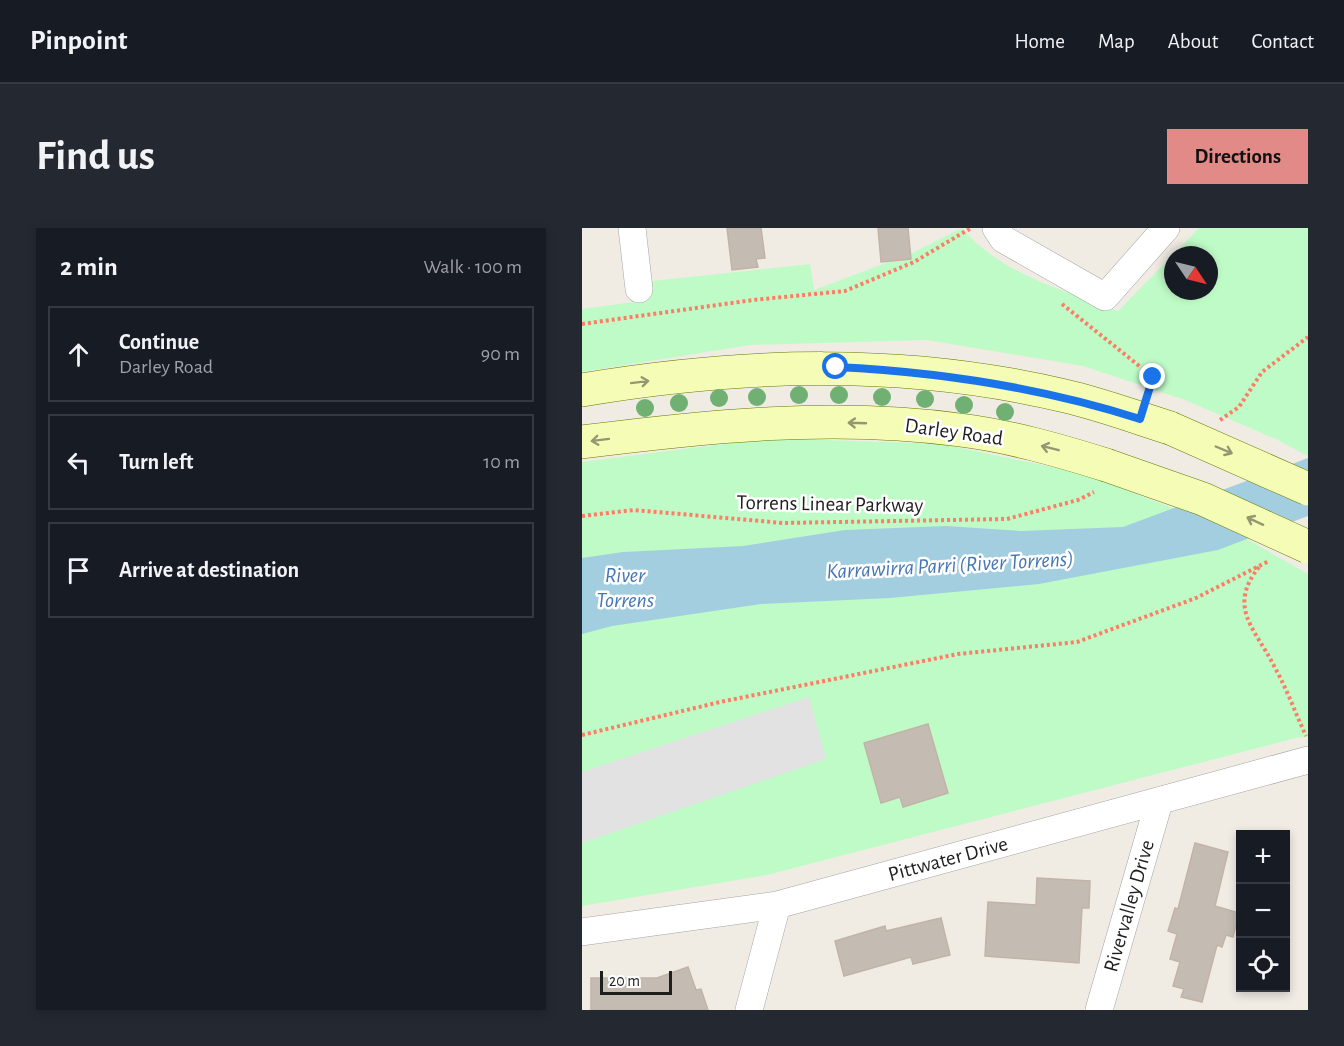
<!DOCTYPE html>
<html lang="en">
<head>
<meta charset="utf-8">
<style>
  :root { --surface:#171b24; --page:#242831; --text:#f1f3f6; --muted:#9ea1a6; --line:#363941; --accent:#e18a87 }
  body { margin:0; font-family:"Alegreya Sans",sans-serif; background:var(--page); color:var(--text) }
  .controls { position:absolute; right:18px; bottom:18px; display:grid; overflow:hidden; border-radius:0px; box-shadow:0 3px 9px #0003 }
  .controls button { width:54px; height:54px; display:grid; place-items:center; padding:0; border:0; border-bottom:2px solid var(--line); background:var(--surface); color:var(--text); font:30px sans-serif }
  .compass { position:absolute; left:582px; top:18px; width:54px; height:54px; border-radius:50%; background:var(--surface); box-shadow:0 3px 9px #0003; rotate:125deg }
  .scale { position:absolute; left:18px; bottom:15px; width:72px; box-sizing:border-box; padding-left:6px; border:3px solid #1e1e1e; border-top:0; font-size:16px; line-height:21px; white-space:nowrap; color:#1e1e1e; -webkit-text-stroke:4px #fff; paint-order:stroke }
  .stop { position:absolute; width:18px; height:18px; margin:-14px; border:4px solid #1a73e8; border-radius:50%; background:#fff }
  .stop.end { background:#1a73e8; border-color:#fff; box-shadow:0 2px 6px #0008 }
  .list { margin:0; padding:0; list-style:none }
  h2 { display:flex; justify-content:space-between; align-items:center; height:78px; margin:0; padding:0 24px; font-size:26px }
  h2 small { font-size:20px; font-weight:400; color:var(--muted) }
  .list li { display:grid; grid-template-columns:39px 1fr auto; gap:18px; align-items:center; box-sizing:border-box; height:96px; margin:0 12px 12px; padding:0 12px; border:2px solid var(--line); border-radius:0px }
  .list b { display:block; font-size:22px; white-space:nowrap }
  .list p { margin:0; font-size:20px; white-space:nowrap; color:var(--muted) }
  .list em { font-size:20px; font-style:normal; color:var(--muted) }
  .icon { flex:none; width:33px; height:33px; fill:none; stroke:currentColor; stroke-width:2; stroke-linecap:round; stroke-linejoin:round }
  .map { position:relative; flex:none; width:726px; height:782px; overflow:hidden; border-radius:0px }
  header { display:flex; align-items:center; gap:36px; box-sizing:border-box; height:84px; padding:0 30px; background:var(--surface); border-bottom:2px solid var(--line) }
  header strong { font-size:28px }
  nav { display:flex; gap:33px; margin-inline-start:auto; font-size:21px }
  .intro { display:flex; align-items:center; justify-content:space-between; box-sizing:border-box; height:144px; padding:0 36px }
  h1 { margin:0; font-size:42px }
  .button { padding:15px 27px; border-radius:0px; background:var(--accent); color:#111; font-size:21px; font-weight:700 }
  main { display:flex; gap:36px; padding:0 36px }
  aside { flex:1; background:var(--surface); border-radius:0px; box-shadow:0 3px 9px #0003 }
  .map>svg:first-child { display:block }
  .park { fill:#bffbc7 }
  .parking { fill:#e2e2e2 }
  .water { fill:#a3cedf }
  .building { fill:#c4bcb3; stroke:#c2b3a6; stroke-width:1.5 }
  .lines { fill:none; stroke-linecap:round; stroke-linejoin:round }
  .minor-casing { stroke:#a5a5a5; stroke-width:28 }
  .secondary-casing { stroke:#677a01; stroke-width:34 }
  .path { stroke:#ff7d66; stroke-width:4; stroke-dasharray:3 3; stroke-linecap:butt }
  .minor { stroke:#fff; stroke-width:27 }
  .secondary { stroke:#f5fcb6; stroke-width:33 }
  .secondary-bridge-casing { stroke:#677a01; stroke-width:34; stroke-linecap:butt }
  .secondary-bridge { stroke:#f5fcb6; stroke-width:33 }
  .tree { fill:#70b173 }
  .oneway { stroke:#949872 }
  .route { stroke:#1a73e8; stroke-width:8 }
  .labels { text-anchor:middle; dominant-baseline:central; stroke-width:5; stroke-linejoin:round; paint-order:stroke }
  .street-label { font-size:21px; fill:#1e1e1e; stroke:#fff }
  .water-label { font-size:22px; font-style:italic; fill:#4777b2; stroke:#fff }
</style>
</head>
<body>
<header>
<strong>Pinpoint</strong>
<nav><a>Home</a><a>Map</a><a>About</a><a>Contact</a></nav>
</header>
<div class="intro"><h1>Find us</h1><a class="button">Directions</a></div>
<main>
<aside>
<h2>2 min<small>Walk · 100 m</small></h2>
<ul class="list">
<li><svg class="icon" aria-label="ahead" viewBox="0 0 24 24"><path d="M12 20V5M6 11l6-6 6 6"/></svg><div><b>Continue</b><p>Darley Road</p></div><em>90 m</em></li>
<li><svg class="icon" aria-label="left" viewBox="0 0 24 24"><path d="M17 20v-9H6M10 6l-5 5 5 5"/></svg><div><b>Turn left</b></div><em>10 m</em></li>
<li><svg class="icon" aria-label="arrive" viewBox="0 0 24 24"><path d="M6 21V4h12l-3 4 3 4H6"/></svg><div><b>Arrive at destination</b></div></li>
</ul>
</aside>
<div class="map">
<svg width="726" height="782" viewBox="0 0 726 782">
  <rect width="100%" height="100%" fill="#f0ece4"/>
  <path class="park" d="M 380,0 C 417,45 483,63 536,83 L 591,27 L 591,63 L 627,63 L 627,27 L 591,27 L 617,0 L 726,0 L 726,228 L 696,212 L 603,172 L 501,138 L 345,112 L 168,117 L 0,144 L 0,81 L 66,72 L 70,53 L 228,36 L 232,62 L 330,25 Z
    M 187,210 L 360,216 L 503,246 L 652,304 L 726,346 L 726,509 L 714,510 L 185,647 L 0,678 L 0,234 Z"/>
  <path class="parking" d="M 227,469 L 244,531 L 0,615 L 0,544 Z"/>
  <path class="water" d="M 726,230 L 726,288 L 636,322 L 457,356 L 308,370 L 179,376 L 30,398 L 0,406 L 0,330 L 41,324 L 161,318 L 263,302 L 364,298 L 439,303 L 541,299 Z"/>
  <path class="building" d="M 145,0 L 179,0 L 183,30 L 174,31 L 176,39 L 150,42 Z
    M 296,0 L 326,0 L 329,31 L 299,34 Z
    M 346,496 L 366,565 L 321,579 L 318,569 L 299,575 L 282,515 Z
    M 613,615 L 646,624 L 633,678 L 657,685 L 651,709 L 644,707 L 640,719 L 635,717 L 620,774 L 599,769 L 602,761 L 591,758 L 598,734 L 588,731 L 595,706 L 586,703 L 593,680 L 596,681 Z
    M 455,650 L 508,653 L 507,680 L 500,680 L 497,735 L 403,728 L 406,674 L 454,677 Z
    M 359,690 L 368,727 L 331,736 L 329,729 L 262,748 L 253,713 L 303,698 L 304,703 Z
    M 106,739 L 114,762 L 119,761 L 126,782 L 9,782 L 9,750 L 75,750 Z"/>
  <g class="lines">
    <g class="minor-casing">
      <path id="minor" d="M 50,0 L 57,61
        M 414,0 L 421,11 L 523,69 L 584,0
        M 0,704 L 195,677 L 726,532
        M 167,782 L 195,677
        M 517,782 L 577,574"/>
    </g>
    <g class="secondary-casing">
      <path id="secondary" d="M 0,162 C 161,135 323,130 483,168 C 518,176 553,189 588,200
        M 0,214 C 126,198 251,185 378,202 C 427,208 476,222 524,237"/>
    </g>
    <path class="path" d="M 480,76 L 571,149 L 566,165
      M 0,96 L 171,72 L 263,63 L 332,34 L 389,0
      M 638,192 L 657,179 L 680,144 L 726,109
      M 0,288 L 52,282 L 201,295 L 425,291 L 496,272 L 512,264
      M 677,339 C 645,379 673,401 691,436 C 704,459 713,484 724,508
      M 0,507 L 138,474 L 376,426 L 495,414 L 614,370 L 687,333"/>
    <use href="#minor" class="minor"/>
    <use href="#secondary" class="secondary"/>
    <g class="secondary-bridge-casing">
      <path id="secondary-bridge" d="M 588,200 L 726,261
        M 524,237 L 621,271 L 726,319"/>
    </g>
    <use href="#secondary-bridge" class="secondary-bridge"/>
  </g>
  <g class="tree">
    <circle cx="217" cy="167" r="9"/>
    <circle cx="257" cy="167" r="9"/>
    <circle cx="175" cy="169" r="9"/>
    <circle cx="300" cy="169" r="9"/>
    <circle cx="137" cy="170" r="9"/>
    <circle cx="343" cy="171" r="9"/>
    <circle cx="97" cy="175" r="9"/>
    <circle cx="382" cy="177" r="9"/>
    <circle cx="63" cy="180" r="9"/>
    <circle cx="423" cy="184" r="9"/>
  </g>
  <defs><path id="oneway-shaft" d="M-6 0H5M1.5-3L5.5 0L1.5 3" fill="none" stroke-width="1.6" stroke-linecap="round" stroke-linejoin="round" transform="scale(1.5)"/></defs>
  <g class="oneway">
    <use href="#oneway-shaft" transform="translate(58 154) rotate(-7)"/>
    <use href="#oneway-shaft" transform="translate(275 195) rotate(-178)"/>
    <use href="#oneway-shaft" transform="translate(18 212) rotate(173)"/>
    <use href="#oneway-shaft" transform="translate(468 220) rotate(-166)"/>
    <use href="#oneway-shaft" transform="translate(642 222) rotate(23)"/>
    <use href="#oneway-shaft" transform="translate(673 293) rotate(-155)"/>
  </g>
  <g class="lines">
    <path class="route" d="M 254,139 C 359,144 458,159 558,191 L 571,149"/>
  </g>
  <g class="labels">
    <g class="street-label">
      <text transform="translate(372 204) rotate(8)">Darley Road</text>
      <text transform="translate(248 276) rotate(1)">Torrens Linear Parkway</text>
      <text transform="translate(366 631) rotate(-15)">Pittwater Drive</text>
      <text transform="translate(547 678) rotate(-74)">Rivervalley Drive</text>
    </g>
    <g class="water-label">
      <text transform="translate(368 337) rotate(-3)">Karrawirra Parri (River Torrens)</text>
      <text x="43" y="347">River<tspan x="43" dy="25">Torrens</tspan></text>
    </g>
  </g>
</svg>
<div class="controls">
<button>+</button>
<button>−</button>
<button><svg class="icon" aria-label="locate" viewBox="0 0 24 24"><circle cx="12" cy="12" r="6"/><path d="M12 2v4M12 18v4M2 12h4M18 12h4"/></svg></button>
</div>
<svg class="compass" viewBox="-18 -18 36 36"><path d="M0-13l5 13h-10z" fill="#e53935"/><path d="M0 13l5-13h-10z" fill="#9ea1a6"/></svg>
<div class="scale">20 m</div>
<div class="stop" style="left:254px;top:139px"></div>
<div class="stop end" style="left:571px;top:149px"></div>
</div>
</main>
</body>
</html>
